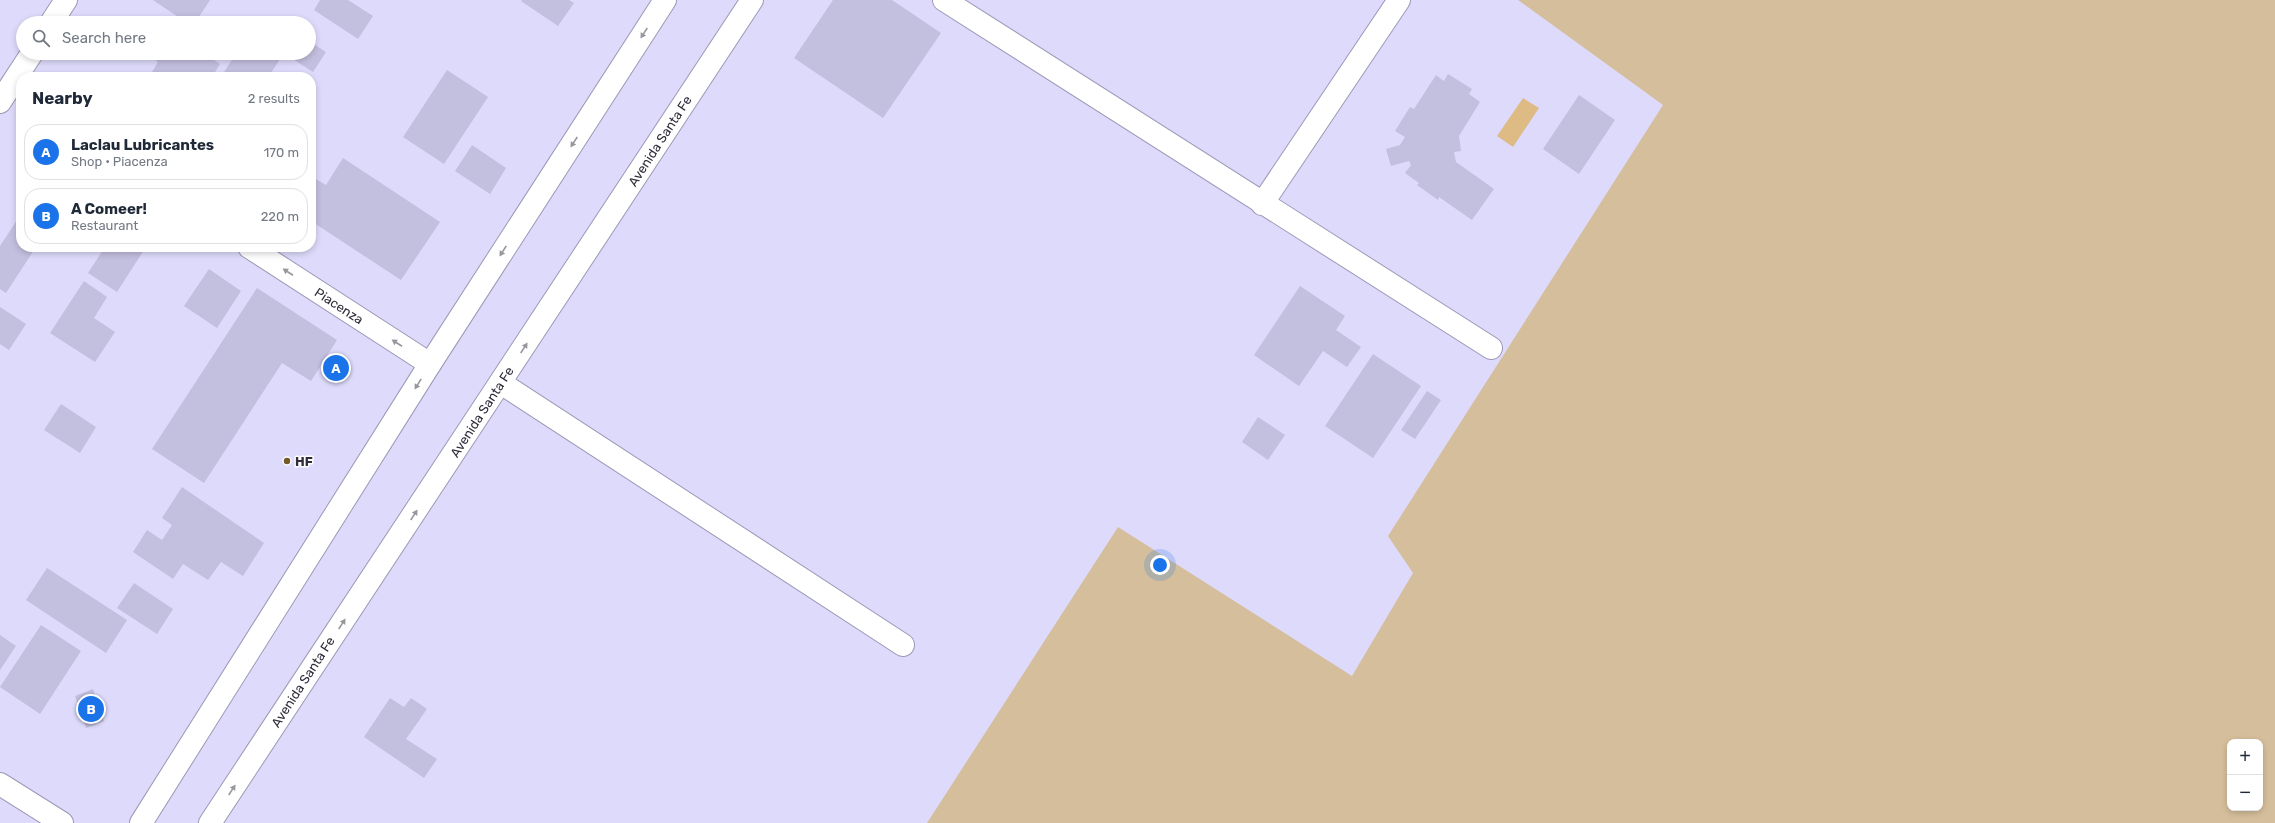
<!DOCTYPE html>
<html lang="en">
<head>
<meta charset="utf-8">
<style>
  :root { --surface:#fff; --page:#f6f6f7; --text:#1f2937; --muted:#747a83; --line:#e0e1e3; --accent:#1a73e8 }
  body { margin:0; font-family:Rubik,sans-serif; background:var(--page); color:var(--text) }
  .controls { position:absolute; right:12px; bottom:12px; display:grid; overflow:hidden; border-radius:8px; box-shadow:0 2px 6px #0003 }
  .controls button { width:36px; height:36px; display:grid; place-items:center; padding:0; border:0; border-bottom:1px solid var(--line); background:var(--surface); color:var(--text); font:20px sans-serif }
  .you { position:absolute; left:1160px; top:565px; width:14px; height:14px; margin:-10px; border:3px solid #fff; border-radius:50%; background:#1a73e8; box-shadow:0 0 0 6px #1a73e833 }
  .badge { display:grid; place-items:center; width:26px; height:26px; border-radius:50%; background:var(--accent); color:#fff; font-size:13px; font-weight:700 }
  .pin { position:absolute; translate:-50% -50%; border:2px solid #fff; box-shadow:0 1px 4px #0006 }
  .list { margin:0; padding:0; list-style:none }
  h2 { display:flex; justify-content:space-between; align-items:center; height:52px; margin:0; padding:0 16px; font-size:17px }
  h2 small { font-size:13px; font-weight:400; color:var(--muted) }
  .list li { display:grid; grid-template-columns:26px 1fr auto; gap:12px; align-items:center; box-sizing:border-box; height:56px; margin:0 8px 8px; padding:0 8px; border:1px solid var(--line); border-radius:16px }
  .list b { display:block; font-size:15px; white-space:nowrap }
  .list p { margin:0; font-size:13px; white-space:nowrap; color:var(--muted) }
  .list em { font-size:13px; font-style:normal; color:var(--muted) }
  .icon { flex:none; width:22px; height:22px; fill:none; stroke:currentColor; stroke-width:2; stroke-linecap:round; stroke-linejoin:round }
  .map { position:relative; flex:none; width:2275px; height:823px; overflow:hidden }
  .search { position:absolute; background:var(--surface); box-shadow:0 2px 6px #0003; left:16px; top:16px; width:300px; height:44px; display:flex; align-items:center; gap:10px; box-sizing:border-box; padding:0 14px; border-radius:22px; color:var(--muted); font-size:15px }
  .panel { position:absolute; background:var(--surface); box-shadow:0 2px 6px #0003; left:16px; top:72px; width:300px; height:180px; border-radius:16px }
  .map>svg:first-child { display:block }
  .green { fill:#d5be9b; fill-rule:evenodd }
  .water { fill:#deba84 }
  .building { fill:#c3bfdf }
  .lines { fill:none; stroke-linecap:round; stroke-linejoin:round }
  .minor-casing { stroke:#9c98b6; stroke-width:24 }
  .major-casing { stroke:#9c98b6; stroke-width:24 }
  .minor { stroke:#fff; stroke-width:22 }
  .major { stroke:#fff; stroke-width:22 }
  .oneway { fill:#97969c }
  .poi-dot { fill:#74592b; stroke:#fff; stroke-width:1.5 }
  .labels { text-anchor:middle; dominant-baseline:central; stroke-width:3; stroke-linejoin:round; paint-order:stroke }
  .street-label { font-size:13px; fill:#2f2d39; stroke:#fff }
  .poi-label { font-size:13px; font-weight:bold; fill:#2f2d39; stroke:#fff; text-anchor:start }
</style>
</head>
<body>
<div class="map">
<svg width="2275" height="823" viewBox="0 0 2275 823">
  <rect width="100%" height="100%" fill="#dedafb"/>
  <path class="green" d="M 1518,0 L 2275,0 L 2275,823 L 927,823 L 1118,527 L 1352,676 L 1413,573 L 1388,536 L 1663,105 ZM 2230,742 L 2260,742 L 2260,808 L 2230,808 Z"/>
  <path class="water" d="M 1523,98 L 1539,108 L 1513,147 L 1497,136 Z"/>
  <path class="building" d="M 153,0 L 210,0 L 195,23 L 187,23 Z
    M 320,0 L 348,0 L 373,16 L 358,39 L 314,10 Z
    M 522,0 L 569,0 L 574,3 L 558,26 L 521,1 Z
    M 833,0 L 892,0 L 941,33 L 883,118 L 794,58 Z
    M 279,19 L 285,23 L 276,23 Z
    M 309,41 L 326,52 L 313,72 L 288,56 L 290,53 L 309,53 Z
    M 161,53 L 203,53 L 220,64 L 212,77 L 149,77 L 158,62 L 156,61 Z
    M 236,53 L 284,53 L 269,76 L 264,72 L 261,77 L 221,77 Z
    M 447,70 L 488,97 L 444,164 L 403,137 Z
    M 1448,74 L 1472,89 L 1469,94 L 1480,102 L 1459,136 L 1461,151 L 1454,152 L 1456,162 L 1494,189 L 1472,220 L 1439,197 L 1438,200 L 1417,185 L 1419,183 L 1405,173 L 1411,165 L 1409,161 L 1391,166 L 1386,149 L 1400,145 L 1405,137 L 1395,131 L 1410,107 L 1414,109 L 1436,75 L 1444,81 Z
    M 311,94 L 316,97 L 311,104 Z
    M 1579,95 L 1615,120 L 1579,174 L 1543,149 Z
    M 472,145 L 506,168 L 490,194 L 455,171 Z
    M 343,158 L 440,222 L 401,280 L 311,221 L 311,176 L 326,185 Z
    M 21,189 L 21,200 L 16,196 Z
    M 17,220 L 21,222 L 21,247 L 36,247 L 6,293 L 0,289 L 0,246 Z
    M 105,247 L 139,247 L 144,250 L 117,292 L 88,273 Z
    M 209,269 L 241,291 L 217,328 L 184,306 Z
    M 84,281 L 107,297 L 94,318 L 115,332 L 95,362 L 50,333 Z
    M 1300,286 L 1345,316 L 1336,330 L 1361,347 L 1347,367 L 1323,351 L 1299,386 L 1254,355 Z
    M 257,288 L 337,340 L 311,381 L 282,363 L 204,483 L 152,449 Z
    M 0,307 L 26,324 L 9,350 L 0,344 Z
    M 1373,354 L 1421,386 L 1373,458 L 1325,426 Z
    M 1427,391 L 1441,400 L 1415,439 L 1401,430 Z
    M 61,404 L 96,427 L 80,453 L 44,430 Z
    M 1258,417 L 1285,435 L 1268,460 L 1242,442 Z
    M 182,487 L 264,543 L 243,576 L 221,562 L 208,580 L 183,564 L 173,579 L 133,552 L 147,530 L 162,540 L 172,525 L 162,518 Z
    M 47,568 L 127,620 L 106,653 L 26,600 Z
    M 134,583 L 173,609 L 157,634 L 117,608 Z
    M 41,625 L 81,651 L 40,714 L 0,687 Z
    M 0,635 L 16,646 L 0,670 Z
    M 93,689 L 104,721 L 86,728 L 75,696 Z
    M 390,698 L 404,707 L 411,698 L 427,709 L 406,739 L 437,759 L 424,778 L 364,737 Z"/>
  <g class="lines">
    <g class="minor-casing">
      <path id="minor" d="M 944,0 L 1491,348
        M 51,23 L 66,0
        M 0,102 L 32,53
        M 1262,204 L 1399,0
        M 249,247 L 430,364
        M 501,383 L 903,645"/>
    </g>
    <g class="major-casing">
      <path id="major" d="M 0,784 L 62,823
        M 141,823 L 430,364 L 665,0
        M 210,823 L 752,0"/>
    </g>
    <use href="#minor" class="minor"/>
    <use href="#major" class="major"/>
  </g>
  <defs><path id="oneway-solid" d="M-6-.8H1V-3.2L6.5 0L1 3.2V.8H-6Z"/></defs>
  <g class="oneway">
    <use href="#oneway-solid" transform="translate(644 33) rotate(123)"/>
    <use href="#oneway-solid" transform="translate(574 142) rotate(123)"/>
    <use href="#oneway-solid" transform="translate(503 251) rotate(123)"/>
    <use href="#oneway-solid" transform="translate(288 272) rotate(-147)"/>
    <use href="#oneway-solid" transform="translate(397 343) rotate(-147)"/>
    <use href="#oneway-solid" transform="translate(524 348) rotate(-57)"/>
    <use href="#oneway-solid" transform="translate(418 384) rotate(122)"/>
    <use href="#oneway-solid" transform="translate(414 515) rotate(-57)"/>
    <use href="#oneway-solid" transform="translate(342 624) rotate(-57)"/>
    <use href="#oneway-solid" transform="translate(232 790) rotate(-57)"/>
  </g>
  <circle class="poi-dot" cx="287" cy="461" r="4"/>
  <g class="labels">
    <g class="street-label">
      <text transform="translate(660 141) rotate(-57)">Avenida Santa Fe</text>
      <text transform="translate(339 306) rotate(33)">Piacenza</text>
      <text transform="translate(482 412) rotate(-57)">Avenida Santa Fe</text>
      <text transform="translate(303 682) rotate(-57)">Avenida Santa Fe</text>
    </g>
    <g class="poi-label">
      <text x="295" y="461">HF</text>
    </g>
  </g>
</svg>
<div class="controls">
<button>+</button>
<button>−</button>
</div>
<div class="you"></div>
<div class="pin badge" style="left:336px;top:368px">A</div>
<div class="pin badge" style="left:91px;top:709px">B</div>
<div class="search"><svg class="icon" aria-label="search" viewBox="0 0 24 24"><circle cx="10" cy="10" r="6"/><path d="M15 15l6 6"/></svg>Search here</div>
<section class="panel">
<h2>Nearby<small>2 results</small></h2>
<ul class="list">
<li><span class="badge">A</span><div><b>Laclau Lubricantes</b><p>Shop · Piacenza</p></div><em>170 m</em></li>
<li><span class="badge">B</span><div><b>A Comeer!</b><p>Restaurant</p></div><em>220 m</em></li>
</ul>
</section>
</div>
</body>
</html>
